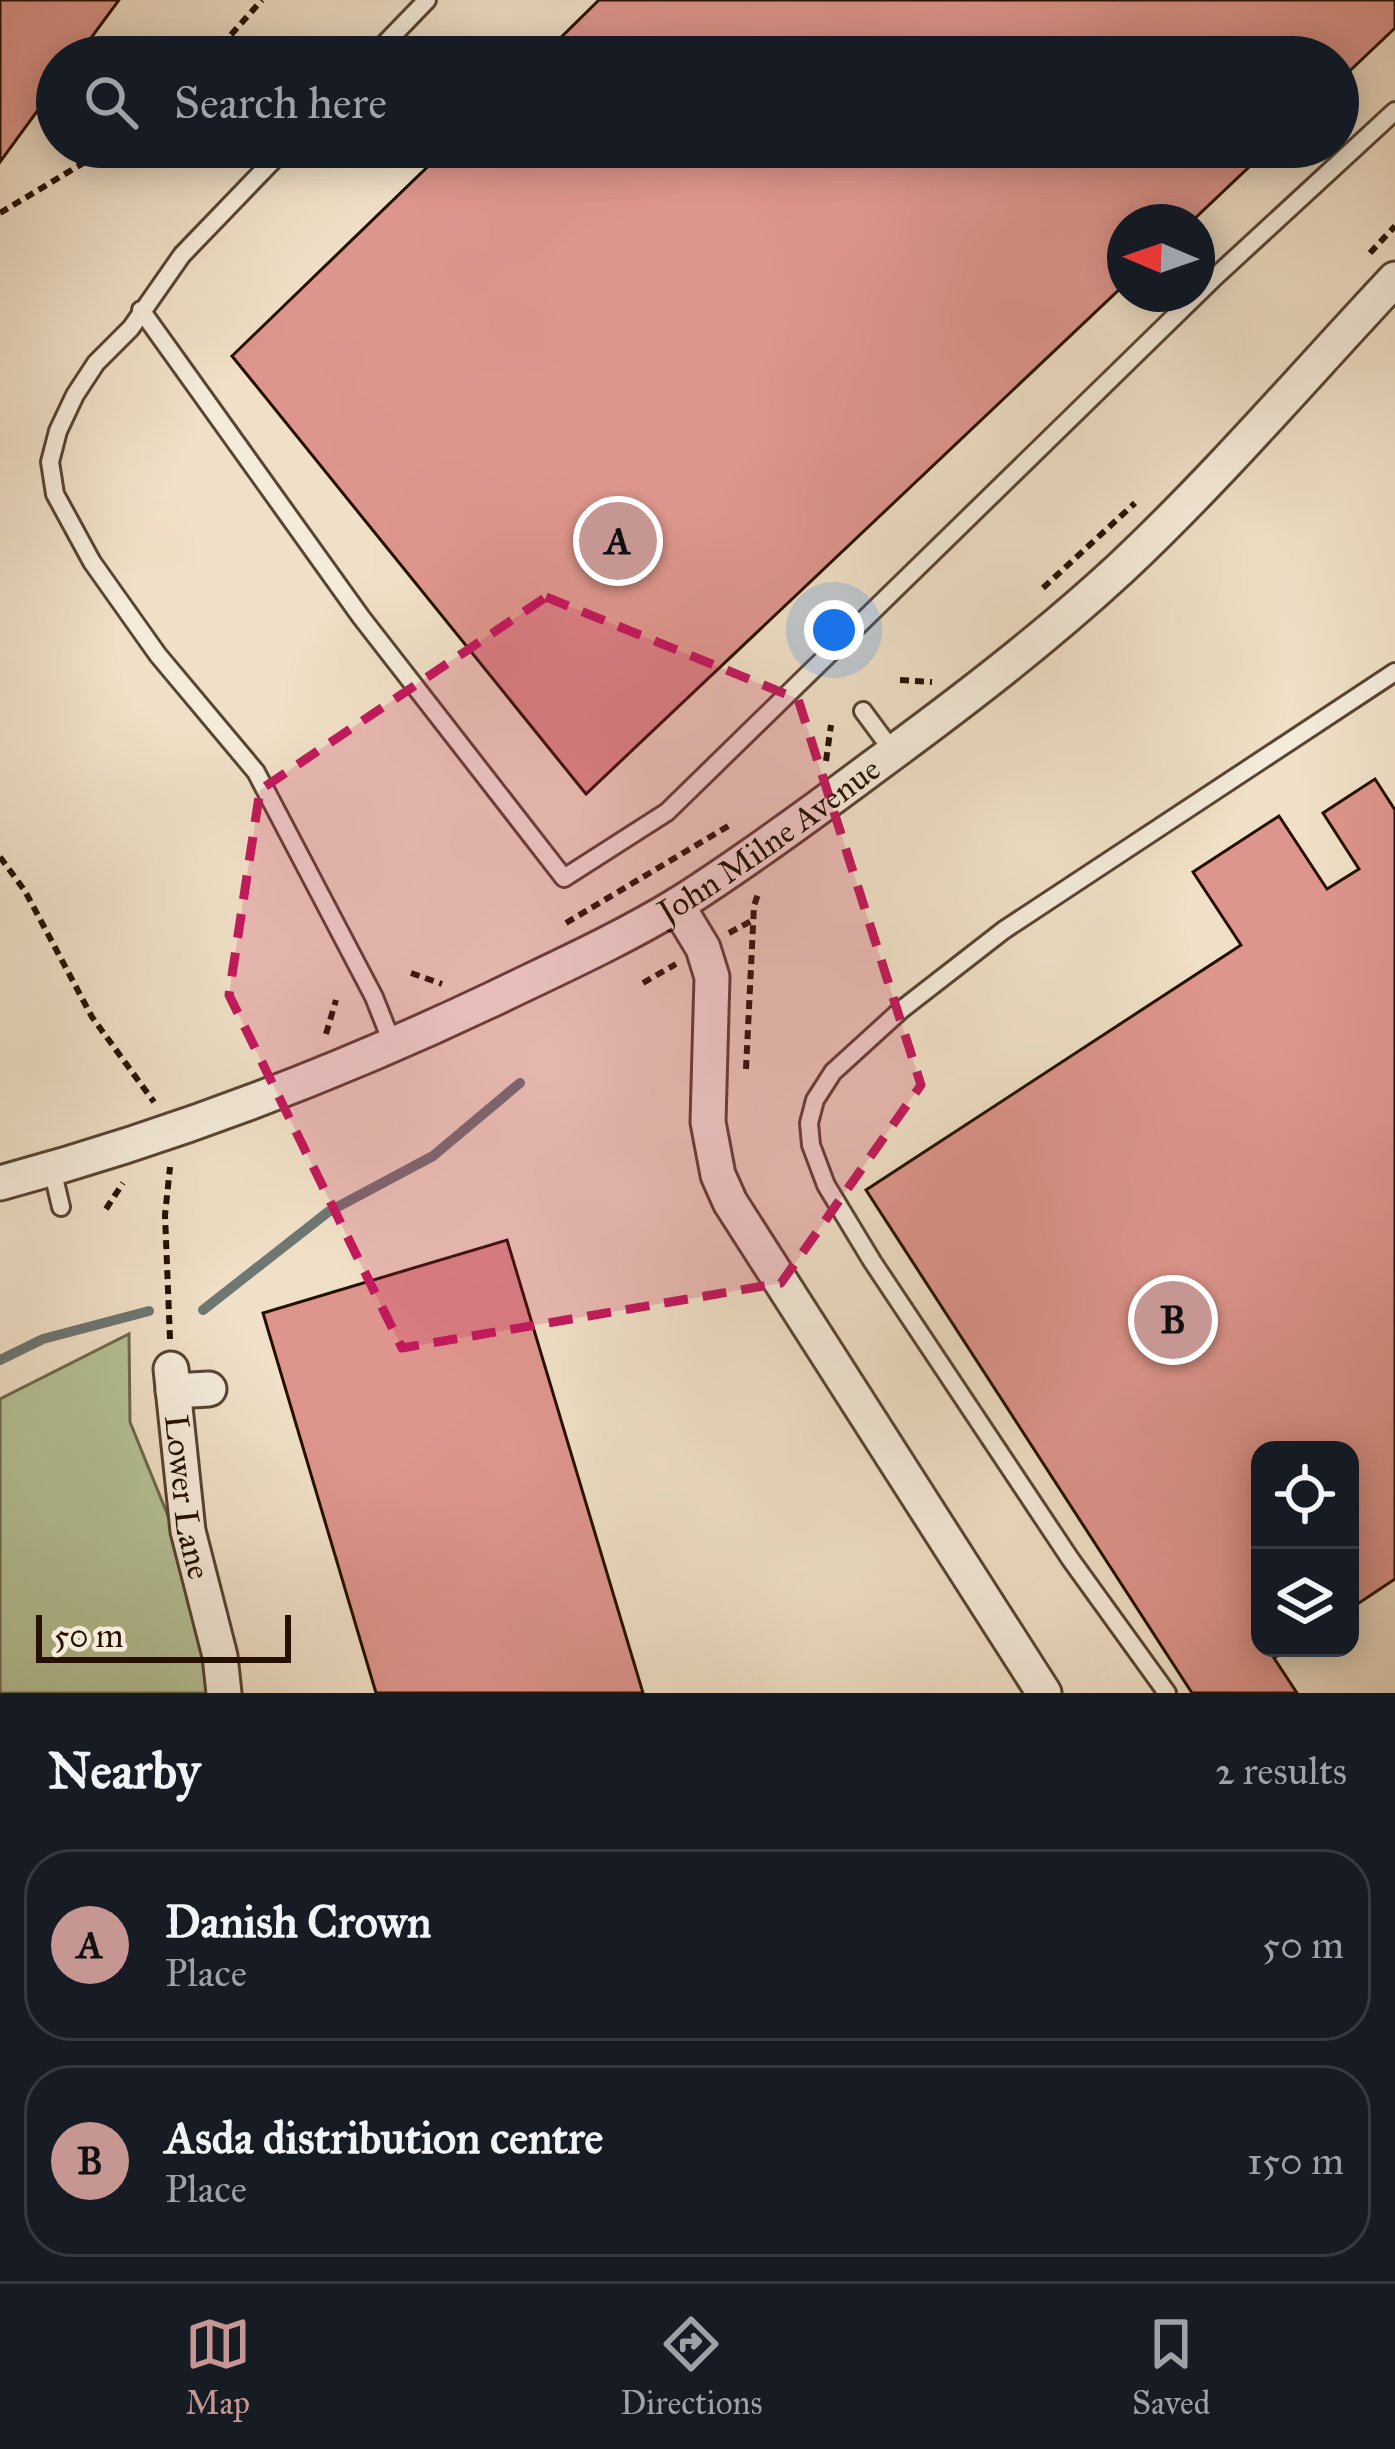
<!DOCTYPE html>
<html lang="en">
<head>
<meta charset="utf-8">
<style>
  :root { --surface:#171b24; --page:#20242c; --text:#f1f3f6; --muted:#9ea1a6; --line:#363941; --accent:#c59692 }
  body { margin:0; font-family:"IM FELL Great Primer",serif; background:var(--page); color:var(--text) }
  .controls { position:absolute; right:36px; bottom:36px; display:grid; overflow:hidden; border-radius:24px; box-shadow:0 6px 30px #0003 }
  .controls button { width:108px; height:108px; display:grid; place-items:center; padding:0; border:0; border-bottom:3px solid var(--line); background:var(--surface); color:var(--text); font:60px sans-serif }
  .compass { position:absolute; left:1107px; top:204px; width:108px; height:108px; border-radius:50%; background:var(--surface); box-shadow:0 6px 30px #0003; rotate:272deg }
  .scale { position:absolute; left:36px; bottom:30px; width:255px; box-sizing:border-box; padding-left:12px; border:6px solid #251000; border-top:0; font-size:33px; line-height:42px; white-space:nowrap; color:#251000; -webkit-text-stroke:9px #f5ebdb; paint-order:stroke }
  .you { position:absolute; left:834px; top:630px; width:42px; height:42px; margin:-30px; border:9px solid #fff; border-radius:50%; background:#1a73e8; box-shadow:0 0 0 18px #1a73e833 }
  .badge { display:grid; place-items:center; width:78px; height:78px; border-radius:50%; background:var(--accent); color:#111; font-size:39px; font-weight:700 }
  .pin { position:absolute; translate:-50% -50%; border:6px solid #fff; box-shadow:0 3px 12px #0006 }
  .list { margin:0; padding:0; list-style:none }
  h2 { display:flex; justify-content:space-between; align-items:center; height:156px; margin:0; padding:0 48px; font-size:51px }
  h2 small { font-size:39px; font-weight:400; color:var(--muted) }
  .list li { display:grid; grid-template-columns:78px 1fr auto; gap:36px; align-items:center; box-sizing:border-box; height:192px; margin:0 24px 24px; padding:0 24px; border:3px solid var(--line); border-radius:48px }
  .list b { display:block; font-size:45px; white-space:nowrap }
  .list p { margin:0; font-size:39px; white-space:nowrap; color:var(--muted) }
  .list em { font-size:39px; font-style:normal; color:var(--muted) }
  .icon { flex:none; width:66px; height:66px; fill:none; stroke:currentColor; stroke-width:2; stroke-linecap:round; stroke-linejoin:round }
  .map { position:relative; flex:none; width:1395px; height:1693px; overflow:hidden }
  .search { position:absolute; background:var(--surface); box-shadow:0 6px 30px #0003; left:36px; right:36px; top:36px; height:132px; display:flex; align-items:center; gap:30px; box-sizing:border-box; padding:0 42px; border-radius:66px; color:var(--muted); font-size:45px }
  .sheet { height:588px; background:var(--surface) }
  nav { display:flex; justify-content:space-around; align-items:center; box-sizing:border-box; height:168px; border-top:3px solid var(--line); background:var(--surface); font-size:33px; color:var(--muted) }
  nav a { display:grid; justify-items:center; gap:6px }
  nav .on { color:var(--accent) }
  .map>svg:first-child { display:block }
  .green { fill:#b6c398; stroke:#6e6a4c; stroke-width:3 }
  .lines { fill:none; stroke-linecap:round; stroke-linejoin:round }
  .stream { stroke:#6e7773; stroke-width:10 }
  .building { fill:#de958d; stroke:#251000; stroke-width:3 }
  .service-casing { stroke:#584432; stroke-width:22 }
  .minor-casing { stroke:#584432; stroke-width:39 }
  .path { stroke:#251000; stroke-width:6; stroke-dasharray:9 6; stroke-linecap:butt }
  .service { stroke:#f5ebdb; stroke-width:16 }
  .minor { stroke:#f5ebdb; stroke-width:33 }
  .marked { fill:#c2185b; fill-opacity:0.2; stroke:#c2185b; stroke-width:9; stroke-dasharray:24 15; stroke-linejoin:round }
  .labels { text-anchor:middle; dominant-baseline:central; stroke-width:9; stroke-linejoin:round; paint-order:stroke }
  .street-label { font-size:33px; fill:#251000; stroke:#f5ebdb }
</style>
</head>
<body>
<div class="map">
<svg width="1395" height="1693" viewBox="0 0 1395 1693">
  <rect width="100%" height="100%" fill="#f0e0c7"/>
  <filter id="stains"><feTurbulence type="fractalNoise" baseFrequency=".00167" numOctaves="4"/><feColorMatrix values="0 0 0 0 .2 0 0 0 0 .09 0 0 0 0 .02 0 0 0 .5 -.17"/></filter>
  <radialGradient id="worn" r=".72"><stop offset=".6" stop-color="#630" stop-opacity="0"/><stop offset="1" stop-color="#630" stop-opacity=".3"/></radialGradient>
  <path class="green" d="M 129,1334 L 130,1422 L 177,1538 L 202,1635 L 207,1693 L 0,1693 L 0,1399 Z"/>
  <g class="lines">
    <path class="stream" d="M 203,1310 L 328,1212 L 433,1156 L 520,1083
      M 0,1360 L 43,1339 L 149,1311"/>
  </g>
  <path class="building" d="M 0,0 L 119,0 L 77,57 L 57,57 L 57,84 L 0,162 Z
    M 599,0 L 1395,0 L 1395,28 L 1338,82 L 1338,57 L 541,57 Z
    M 448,147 L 1270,147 L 1191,222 L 1125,222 L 1125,284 L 586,794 L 232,356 Z
    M 1375,779 L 1395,810 L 1395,1579 L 1350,1609 L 1350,1450 L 1260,1450 L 1260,1648 L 1290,1648 L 1274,1658 L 1297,1693 L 1192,1693 L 866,1190 L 1241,945 L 1193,872 L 1279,816 L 1327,889 L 1359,869 L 1323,813 Z
    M 507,1240 L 643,1693 L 376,1693 L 263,1313 Z"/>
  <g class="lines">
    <g class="service-casing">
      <path id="service" d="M 372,57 L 427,0
        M 286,147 L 182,255 L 131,328 L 96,363 L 75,395 L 58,431 L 50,462 L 55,494 L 92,562 L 158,655 L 256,772 L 374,997 L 393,1045
        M 141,310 L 361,617 L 564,878 L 667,812 L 1215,277 L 1395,111
        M 863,711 L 894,753
        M 52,1169 L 61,1207
        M 1167,1693 L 1071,1560 L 872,1261 L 826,1185 L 811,1145 L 809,1123 L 815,1100 L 833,1072 L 901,1010 L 1004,930 L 1395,672"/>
    </g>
    <g class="minor-casing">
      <g id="minor">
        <path d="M 677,905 L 703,948 L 712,977 L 708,1122 L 718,1175 L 730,1202 L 1044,1693"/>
        <path id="s1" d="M 0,1183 C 171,1137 333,1075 493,999 C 555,969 620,940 679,904 C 745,862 809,815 872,768 C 958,705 1042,641 1120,569 C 1217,478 1304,376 1395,279"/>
        <path id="s2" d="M 171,1369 L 188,1531 L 220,1656 L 224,1693"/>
        <path d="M 173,1391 L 209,1389"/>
      </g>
    </g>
    <path class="path" d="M 211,57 L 262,0
      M 0,213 L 110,147
      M 1370,253 L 1395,226
      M 1043,588 L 1135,503
      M 900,680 L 932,682
      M 826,761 L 831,725
      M 0,857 L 25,891 L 92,1017 L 154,1102
      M 566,923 L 730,825
      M 729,933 L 753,920
      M 411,973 L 442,984
      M 643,983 L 676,964
      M 326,1034 L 336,1000
      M 746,1069 L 754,906 L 759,891
      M 106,1209 L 123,1183
      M 170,1339 L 165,1215 L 170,1167"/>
    <use href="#service" class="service"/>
    <use href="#minor" class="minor"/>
  </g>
  <path class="marked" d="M 546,597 L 798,699 L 921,1085 L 781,1283 L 402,1348 L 229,995 L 260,790 Z"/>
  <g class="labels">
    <g class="street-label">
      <text stroke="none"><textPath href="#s1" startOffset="846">John Milne Avenue</textPath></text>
      <text stroke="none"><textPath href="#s2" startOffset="129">Lower Lane</textPath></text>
    </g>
  </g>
  <rect width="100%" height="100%" filter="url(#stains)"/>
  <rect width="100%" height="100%" fill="url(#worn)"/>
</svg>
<div class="controls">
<button><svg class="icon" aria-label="locate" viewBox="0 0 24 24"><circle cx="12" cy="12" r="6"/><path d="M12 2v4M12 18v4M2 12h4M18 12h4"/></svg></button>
<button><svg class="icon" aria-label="layers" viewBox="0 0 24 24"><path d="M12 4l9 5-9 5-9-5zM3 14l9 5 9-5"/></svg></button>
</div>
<svg class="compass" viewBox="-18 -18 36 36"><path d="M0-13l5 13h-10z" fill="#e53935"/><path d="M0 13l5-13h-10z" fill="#9ea1a6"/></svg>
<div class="scale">50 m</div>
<div class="you"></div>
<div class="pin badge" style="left:618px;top:541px">A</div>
<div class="pin badge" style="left:1173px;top:1320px">B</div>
<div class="search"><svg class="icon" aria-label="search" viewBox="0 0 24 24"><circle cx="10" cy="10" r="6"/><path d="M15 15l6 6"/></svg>Search here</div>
</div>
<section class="sheet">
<h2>Nearby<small>2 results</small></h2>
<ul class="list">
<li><span class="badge">A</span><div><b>Danish Crown</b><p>Place</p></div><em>50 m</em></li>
<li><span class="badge">B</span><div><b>Asda distribution centre</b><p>Place</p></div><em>150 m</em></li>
</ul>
</section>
<nav>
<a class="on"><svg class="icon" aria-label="map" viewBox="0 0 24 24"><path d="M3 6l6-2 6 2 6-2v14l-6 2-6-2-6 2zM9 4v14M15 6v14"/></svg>Map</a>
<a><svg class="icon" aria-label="directions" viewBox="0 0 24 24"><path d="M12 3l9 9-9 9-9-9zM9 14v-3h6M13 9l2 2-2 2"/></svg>Directions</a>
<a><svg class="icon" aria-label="saved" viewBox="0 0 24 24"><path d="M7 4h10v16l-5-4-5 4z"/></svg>Saved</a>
</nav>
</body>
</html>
